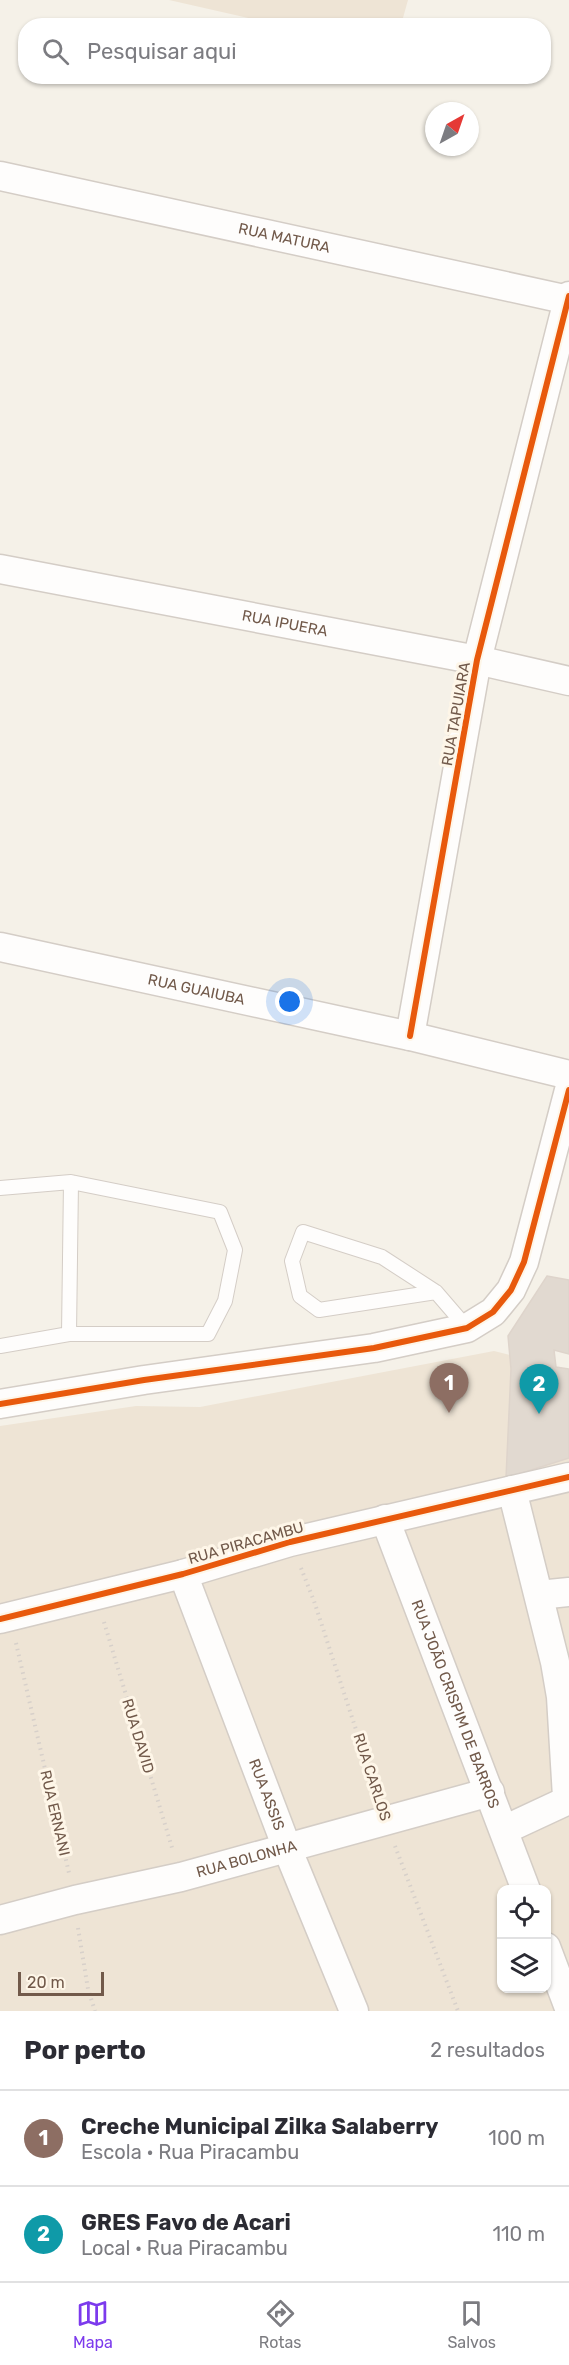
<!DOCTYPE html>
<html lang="pt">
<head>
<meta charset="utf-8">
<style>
  :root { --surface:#fff; --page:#f7f7f7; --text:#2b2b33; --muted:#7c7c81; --line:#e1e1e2; --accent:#7c3aed }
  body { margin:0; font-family:Rubik,sans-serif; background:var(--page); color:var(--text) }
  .controls { position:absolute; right:18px; bottom:18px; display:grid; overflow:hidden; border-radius:12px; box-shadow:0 2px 4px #0004 }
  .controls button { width:54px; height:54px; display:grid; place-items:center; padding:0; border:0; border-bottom:2px solid var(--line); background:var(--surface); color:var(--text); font:30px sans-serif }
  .compass { position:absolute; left:425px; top:102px; width:54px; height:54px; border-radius:50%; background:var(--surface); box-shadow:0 2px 4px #0004; rotate:40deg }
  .scale { position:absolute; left:18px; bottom:15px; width:86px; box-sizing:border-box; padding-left:6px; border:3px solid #71594a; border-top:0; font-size:16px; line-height:21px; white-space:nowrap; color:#71594a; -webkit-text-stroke:4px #fef6e8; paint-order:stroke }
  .you { position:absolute; left:290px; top:1002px; width:21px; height:21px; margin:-15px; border:4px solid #fff; border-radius:50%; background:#1a73e8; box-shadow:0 0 0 9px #1a73e833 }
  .badge { display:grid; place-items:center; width:39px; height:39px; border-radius:50%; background:var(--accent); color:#fff; font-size:20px; font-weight:700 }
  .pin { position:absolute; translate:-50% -50px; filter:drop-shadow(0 2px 3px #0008) }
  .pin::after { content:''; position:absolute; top:32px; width:21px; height:18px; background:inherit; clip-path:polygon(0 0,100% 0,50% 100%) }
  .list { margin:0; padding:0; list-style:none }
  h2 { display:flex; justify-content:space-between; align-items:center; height:78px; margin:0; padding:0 24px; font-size:26px }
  h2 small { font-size:20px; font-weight:400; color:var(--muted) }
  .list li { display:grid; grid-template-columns:39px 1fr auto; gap:18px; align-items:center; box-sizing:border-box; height:96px; padding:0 24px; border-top:2px solid var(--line) }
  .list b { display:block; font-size:22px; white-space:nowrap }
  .list p { margin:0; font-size:20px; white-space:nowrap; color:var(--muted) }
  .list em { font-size:20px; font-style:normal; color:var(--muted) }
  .icon { flex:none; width:33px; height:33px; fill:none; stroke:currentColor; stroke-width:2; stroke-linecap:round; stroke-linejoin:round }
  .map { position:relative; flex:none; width:569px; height:2011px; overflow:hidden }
  .search { position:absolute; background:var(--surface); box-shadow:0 2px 4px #0004; left:18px; right:18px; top:18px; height:66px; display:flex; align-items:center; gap:15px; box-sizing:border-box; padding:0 21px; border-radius:24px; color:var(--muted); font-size:22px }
  .sheet { height:270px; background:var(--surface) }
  nav { display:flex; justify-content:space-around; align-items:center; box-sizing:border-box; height:84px; border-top:2px solid var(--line); background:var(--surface); font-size:16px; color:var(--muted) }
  nav a { display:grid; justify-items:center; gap:3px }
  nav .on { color:var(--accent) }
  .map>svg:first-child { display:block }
  .residential { fill:#eee4d5; fill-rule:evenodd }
  .building { fill:#e1d9d0; stroke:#ded4cb; stroke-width:1.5 }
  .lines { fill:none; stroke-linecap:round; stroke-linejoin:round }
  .lane-casing { stroke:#d4cdc6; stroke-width:16 }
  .street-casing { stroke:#d4cdc6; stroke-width:31 }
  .path { stroke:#d7d0ca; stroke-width:4; stroke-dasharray:1.5 4.5; stroke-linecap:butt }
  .lane { stroke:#fefdfc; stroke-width:14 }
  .street { stroke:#fefdfc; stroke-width:28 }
  .cycleway-casing { stroke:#fef6e8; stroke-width:10 }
  .cycleway { stroke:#e8590c; stroke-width:6 }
  .labels { text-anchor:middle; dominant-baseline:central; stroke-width:6; stroke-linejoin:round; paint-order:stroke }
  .street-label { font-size:15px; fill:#71594a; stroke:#fef6e8 }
</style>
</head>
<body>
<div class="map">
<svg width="569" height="2011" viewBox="0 0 569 2011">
  <rect width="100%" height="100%" fill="#f5f1e8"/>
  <path class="residential" d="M 169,0 L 408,0 L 401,25 L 283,26 Z
    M 494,1351 L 569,1370 L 569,2011 L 0,2011 L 0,1426 L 136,1406 L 200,1407 ZM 502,1890 L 546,1890 L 546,1988 L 502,1988 Z"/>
  <path class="building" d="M 547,1276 L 569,1280 L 569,1354 L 554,1350 L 556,1367 L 569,1369 L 569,1458 L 506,1478 L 511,1369 L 508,1336 Z"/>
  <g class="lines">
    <g class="lane-casing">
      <path id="lane" d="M 0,1188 L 71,1182 L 220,1212 L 235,1250 L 225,1301 L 208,1334 L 69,1334 L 0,1346
        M 436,1292 L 319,1310 L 300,1296 L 292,1261 L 303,1232 L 382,1257 L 436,1292 L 467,1328
        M 69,1334 L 71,1182"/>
    </g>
    <g class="street-casing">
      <g id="street">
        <path id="s1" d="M 0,176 L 569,300"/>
        <path id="s2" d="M 0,569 L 477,660 L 569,681"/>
        <path id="s3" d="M 0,947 L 410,1036 L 569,1075"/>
        <path d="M 410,1036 L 477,660 L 569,296"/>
        <path d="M 0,1404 L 144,1380 L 374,1348 L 467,1328 L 493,1312 L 511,1290 L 524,1262 L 569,1090"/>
        <path id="s4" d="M 385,1519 L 526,1890"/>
        <path id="s5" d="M 183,1574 L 287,1848 L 354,2011"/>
        <path d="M 539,1595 L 569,1592"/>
        <path d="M 0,1619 L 183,1574 L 290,1542 L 569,1477"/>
        <path d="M 504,1830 L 562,1803 L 567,1797 L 561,1697 L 555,1662 L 512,1490"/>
        <path id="s6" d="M 0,1920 L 75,1900 L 181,1877 L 490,1792"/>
        <path d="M 546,1947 L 569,2008"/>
      </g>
    </g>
    <path class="path" d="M 301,1568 L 314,1601 L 377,1794
      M 104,1622 L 173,1851
      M 16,1643 L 69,1873
      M 395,1846 L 458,2011
      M 78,1928 L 88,1989 L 95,2011"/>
    <use href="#lane" class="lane"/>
    <use href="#street" class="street"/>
    <g class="cycleway-casing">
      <path id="cycleway" d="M 410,1036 L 477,660 L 569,296
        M 0,1404 L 144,1380 L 374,1348 L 467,1328 L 493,1312 L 511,1290 L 524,1262 L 569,1090
        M 0,1619 L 183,1574 L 290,1542 L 569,1477"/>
    </g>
    <use href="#cycleway" class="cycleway"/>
  </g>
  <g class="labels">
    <g class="street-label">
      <text stroke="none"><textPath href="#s1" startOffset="291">RUA MATURA</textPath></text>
      <text stroke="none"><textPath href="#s2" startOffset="290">RUA IPUERA</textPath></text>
      <text transform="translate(456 714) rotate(-80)">RUA TAPUIARA</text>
      <text stroke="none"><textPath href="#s3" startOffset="201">RUA GUAIUBA</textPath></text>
      <text transform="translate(246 1543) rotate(-16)">RUA PIRACAMBU</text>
      <text stroke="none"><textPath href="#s4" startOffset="198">RUA JOĀO CRISPIM DE BARROS</textPath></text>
      <text transform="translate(138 1736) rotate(73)">RUA DAVID</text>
      <text transform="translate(372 1777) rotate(72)">RUA CARLOS</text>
      <text stroke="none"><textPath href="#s5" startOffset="236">RUA ASSIS</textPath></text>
      <text transform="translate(55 1813) rotate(77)">RUA ERNANI</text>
      <text stroke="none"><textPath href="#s6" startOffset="254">RUA BOLONHA</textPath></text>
    </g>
  </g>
</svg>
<div class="controls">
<button><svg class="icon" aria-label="locate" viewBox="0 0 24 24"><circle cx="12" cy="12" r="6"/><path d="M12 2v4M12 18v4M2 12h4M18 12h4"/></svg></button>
<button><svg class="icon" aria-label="layers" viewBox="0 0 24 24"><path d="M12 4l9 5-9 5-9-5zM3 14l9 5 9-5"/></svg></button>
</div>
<svg class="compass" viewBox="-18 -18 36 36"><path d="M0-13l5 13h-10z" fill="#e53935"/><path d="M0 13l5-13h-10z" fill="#7c7c81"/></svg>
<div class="scale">20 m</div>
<div class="you"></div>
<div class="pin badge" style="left:449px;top:1413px;background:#8d6e63">1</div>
<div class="pin badge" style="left:539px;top:1414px;background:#0f9aa8">2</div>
<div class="search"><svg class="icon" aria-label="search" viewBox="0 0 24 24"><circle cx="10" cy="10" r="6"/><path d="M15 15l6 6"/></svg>Pesquisar aqui</div>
</div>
<section class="sheet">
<h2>Por perto<small>2 resultados</small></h2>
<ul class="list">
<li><span class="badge" style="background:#8d6e63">1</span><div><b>Creche Municipal Zilka Salaberry</b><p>Escola · Rua Piracambu</p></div><em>100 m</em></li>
<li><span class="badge" style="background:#0f9aa8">2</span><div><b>GRES Favo de Acari</b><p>Local · Rua Piracambu</p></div><em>110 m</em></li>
</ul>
</section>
<nav>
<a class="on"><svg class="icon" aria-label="map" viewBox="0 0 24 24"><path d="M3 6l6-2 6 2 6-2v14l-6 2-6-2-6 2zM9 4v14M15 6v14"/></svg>Mapa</a>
<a><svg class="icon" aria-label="directions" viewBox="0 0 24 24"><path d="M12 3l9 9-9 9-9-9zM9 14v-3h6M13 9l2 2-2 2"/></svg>Rotas</a>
<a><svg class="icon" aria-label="saved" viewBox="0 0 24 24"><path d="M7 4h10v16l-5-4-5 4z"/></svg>Salvos</a>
</nav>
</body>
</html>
